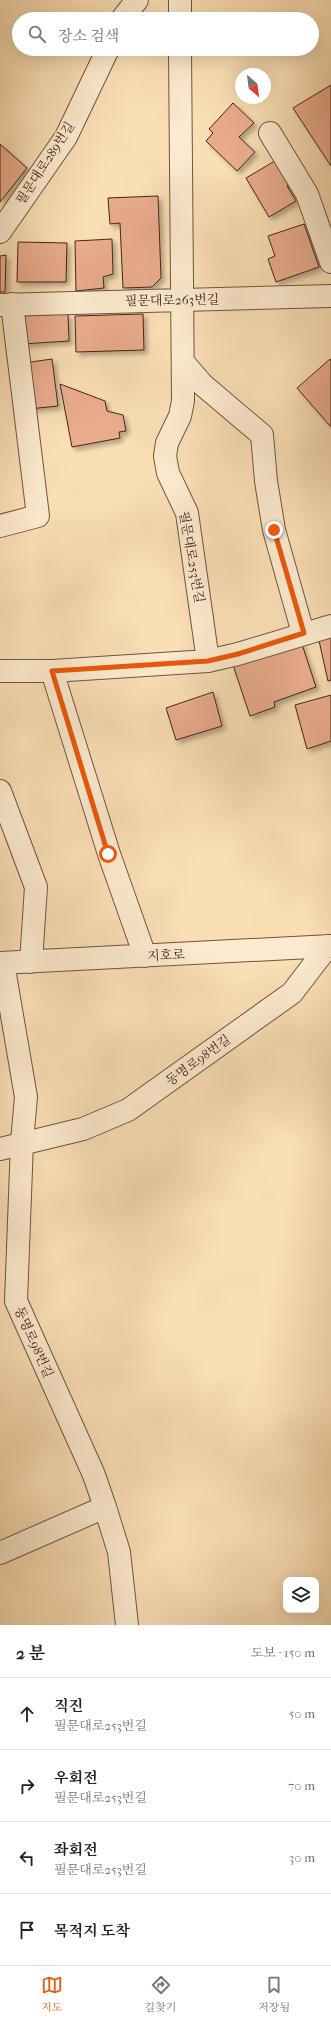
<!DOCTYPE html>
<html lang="ko">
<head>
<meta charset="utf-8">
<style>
  :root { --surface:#fff; --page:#f6f6f6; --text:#202124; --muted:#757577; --line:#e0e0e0; --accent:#ea580c }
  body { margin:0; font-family:"IM FELL French Canon","Noto Serif KR",serif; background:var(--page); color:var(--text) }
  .controls { position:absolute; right:12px; bottom:12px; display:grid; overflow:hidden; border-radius:8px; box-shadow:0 4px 16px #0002 }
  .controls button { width:36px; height:36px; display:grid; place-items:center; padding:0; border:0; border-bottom:1px solid var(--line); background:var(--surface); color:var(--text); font:20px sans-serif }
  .compass { position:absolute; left:235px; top:68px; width:36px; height:36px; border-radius:50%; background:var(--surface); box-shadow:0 4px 16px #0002; rotate:152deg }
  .stop { position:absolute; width:12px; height:12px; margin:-9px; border:3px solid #ea580c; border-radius:50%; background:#fff }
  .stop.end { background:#ea580c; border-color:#fff; box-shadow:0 1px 4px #0008 }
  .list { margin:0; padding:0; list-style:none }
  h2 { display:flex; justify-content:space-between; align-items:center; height:52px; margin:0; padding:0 16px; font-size:17px }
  h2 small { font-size:13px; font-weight:400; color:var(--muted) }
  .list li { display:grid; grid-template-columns:26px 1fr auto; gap:12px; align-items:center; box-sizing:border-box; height:72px; padding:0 16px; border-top:1px solid var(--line) }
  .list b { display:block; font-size:15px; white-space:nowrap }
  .list p { margin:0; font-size:13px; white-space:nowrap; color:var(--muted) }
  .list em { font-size:13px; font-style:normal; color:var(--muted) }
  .icon { flex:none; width:22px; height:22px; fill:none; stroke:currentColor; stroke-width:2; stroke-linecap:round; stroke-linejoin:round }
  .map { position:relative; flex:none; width:331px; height:1625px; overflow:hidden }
  .search { position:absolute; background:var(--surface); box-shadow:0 4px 16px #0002; left:12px; right:12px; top:12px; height:44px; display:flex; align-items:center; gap:10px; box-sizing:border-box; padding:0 14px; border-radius:22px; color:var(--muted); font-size:15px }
  .sheet { height:340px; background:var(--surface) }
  nav { display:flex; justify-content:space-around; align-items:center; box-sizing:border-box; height:56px; border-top:1px solid var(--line); background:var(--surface); font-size:11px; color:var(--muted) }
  nav a { display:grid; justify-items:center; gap:2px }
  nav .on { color:var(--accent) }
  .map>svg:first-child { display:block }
  .building { fill:#e9ac8c; stroke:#40261d; filter:url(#shadow) }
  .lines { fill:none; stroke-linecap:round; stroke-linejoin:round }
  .minor-casing { stroke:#6e5443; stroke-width:24 }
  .minor { stroke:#fceace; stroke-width:22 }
  .route { stroke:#ea580c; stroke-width:5 }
  .labels { text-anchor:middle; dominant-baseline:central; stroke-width:3; stroke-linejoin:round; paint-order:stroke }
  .street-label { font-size:13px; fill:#40261d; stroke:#fceace }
</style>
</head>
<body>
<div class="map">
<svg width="331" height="1625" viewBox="0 0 331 1625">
  <defs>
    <filter id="shadow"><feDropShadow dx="3.5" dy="3.5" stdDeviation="2" flood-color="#0004"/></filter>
  </defs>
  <rect width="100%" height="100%" fill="#fadeb4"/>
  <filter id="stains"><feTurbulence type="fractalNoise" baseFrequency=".005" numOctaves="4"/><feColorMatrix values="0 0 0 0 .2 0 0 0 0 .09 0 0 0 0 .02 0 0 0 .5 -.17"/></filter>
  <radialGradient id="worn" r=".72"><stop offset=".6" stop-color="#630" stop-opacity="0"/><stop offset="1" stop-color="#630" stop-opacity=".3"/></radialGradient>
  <path class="building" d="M 331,85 L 331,166 L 293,108 Z
    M 233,103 L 254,123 L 239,137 L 255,152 L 237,171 L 206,141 L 213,133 L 209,129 Z
    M 0,144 L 27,168 L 0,202 Z
    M 280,158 L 294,181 L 287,186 L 296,201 L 269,217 L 246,178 Z
    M 158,196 L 161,278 L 152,287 L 123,288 L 120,223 L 110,224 L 108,198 Z
    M 304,224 L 319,267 L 276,282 L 268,259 L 275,256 L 268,236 Z
    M 112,239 L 113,274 L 103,277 L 104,288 L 76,291 L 75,241 Z
    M 18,242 L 67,243 L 66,282 L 17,282 Z
    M 6,255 L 5,292 L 0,292 L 0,256 Z
    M 68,314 L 69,341 L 22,344 L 20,316 Z
    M 143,314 L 144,350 L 76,352 L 75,316 Z
    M 52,359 L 58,406 L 29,409 L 24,363 Z
    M 330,359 L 331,361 L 331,427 L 297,388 Z
    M 60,384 L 105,401 L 107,411 L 123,415 L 126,431 L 119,432 L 120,438 L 72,447 Z
    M 331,633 L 331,680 L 328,681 L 318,636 Z
    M 301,641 L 316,687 L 274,702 L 275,707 L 250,716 L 233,665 Z
    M 213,692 L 222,726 L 176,740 L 166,708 Z
    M 331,695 L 331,741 L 307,749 L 295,705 Z"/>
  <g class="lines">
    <g class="minor-casing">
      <path id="minor" d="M 180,0 L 180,19
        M 122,19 L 137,0
        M 180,49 L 183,401 L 180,416 L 167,443 L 165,456 L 168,473 L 187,513 L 208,661
        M 270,133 L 307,194 L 331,262
        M 0,232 L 66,137 L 108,49
        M 0,305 L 331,296
        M 183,362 L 203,385 L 262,435 L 266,481 L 274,530 L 303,633
        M 0,526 L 38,516 L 12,304
        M 0,671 L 52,671 L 208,661 L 238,654 L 331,626
        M 52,671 L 109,854 L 145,956
        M 0,791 L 36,887 L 31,962
        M 0,963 L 331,946
        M 3,963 L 26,1097 L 22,1142 L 16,1301 L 94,1475 L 105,1507 L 119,1552 L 127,1625
        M 0,1149 L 83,1129 L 128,1110 L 292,993 L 328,946
        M 0,1553 L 105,1507"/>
    </g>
    <use href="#minor" class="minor"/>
  </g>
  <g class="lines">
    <path class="route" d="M 108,854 L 52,671 L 208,661 L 238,654 L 304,633 L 274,530"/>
  </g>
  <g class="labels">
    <g class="street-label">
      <text transform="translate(45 163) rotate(-57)">필문대로289번길</text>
      <text transform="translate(172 300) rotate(-1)">필문대로263번길</text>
      <text transform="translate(192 557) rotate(80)">필문대로253번길</text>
      <text transform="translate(166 955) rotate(-3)">지호로</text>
      <text transform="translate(198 1060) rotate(-36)">동명로98번길</text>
      <text transform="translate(34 1342) rotate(66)">동명로98번길</text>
    </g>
  </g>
  <rect width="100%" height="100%" filter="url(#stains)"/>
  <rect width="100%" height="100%" fill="url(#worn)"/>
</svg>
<div class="controls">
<button><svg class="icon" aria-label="layers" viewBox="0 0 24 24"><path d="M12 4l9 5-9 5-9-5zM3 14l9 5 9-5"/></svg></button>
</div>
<svg class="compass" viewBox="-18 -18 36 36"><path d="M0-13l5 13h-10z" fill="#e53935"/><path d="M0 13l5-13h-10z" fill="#757577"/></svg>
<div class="stop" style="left:108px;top:854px"></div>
<div class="stop end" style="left:274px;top:530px"></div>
<div class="search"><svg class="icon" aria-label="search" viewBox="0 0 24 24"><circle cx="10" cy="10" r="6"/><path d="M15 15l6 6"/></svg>장소 검색</div>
</div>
<section class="sheet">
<h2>2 분<small>도보 · 150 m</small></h2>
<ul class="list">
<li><svg class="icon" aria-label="ahead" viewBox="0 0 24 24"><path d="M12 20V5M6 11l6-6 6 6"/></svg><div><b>직진</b><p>필문대로253번길</p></div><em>50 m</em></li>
<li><svg class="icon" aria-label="right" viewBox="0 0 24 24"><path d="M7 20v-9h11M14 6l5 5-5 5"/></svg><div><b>우회전</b><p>필문대로253번길</p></div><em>70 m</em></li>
<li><svg class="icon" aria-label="left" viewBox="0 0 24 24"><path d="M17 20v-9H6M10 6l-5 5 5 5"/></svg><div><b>좌회전</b><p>필문대로253번길</p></div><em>30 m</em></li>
<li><svg class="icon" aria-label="arrive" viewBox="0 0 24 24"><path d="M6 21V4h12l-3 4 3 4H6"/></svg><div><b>목적지 도착</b></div></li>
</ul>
</section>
<nav>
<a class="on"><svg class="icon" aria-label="map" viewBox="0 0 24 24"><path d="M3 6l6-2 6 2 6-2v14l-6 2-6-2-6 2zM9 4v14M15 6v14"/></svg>지도</a>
<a><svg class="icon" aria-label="directions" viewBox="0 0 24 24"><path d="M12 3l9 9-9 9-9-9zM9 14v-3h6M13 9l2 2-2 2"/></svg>길찾기</a>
<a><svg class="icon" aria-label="saved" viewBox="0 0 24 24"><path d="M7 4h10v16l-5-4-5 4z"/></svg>저장됨</a>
</nav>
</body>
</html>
